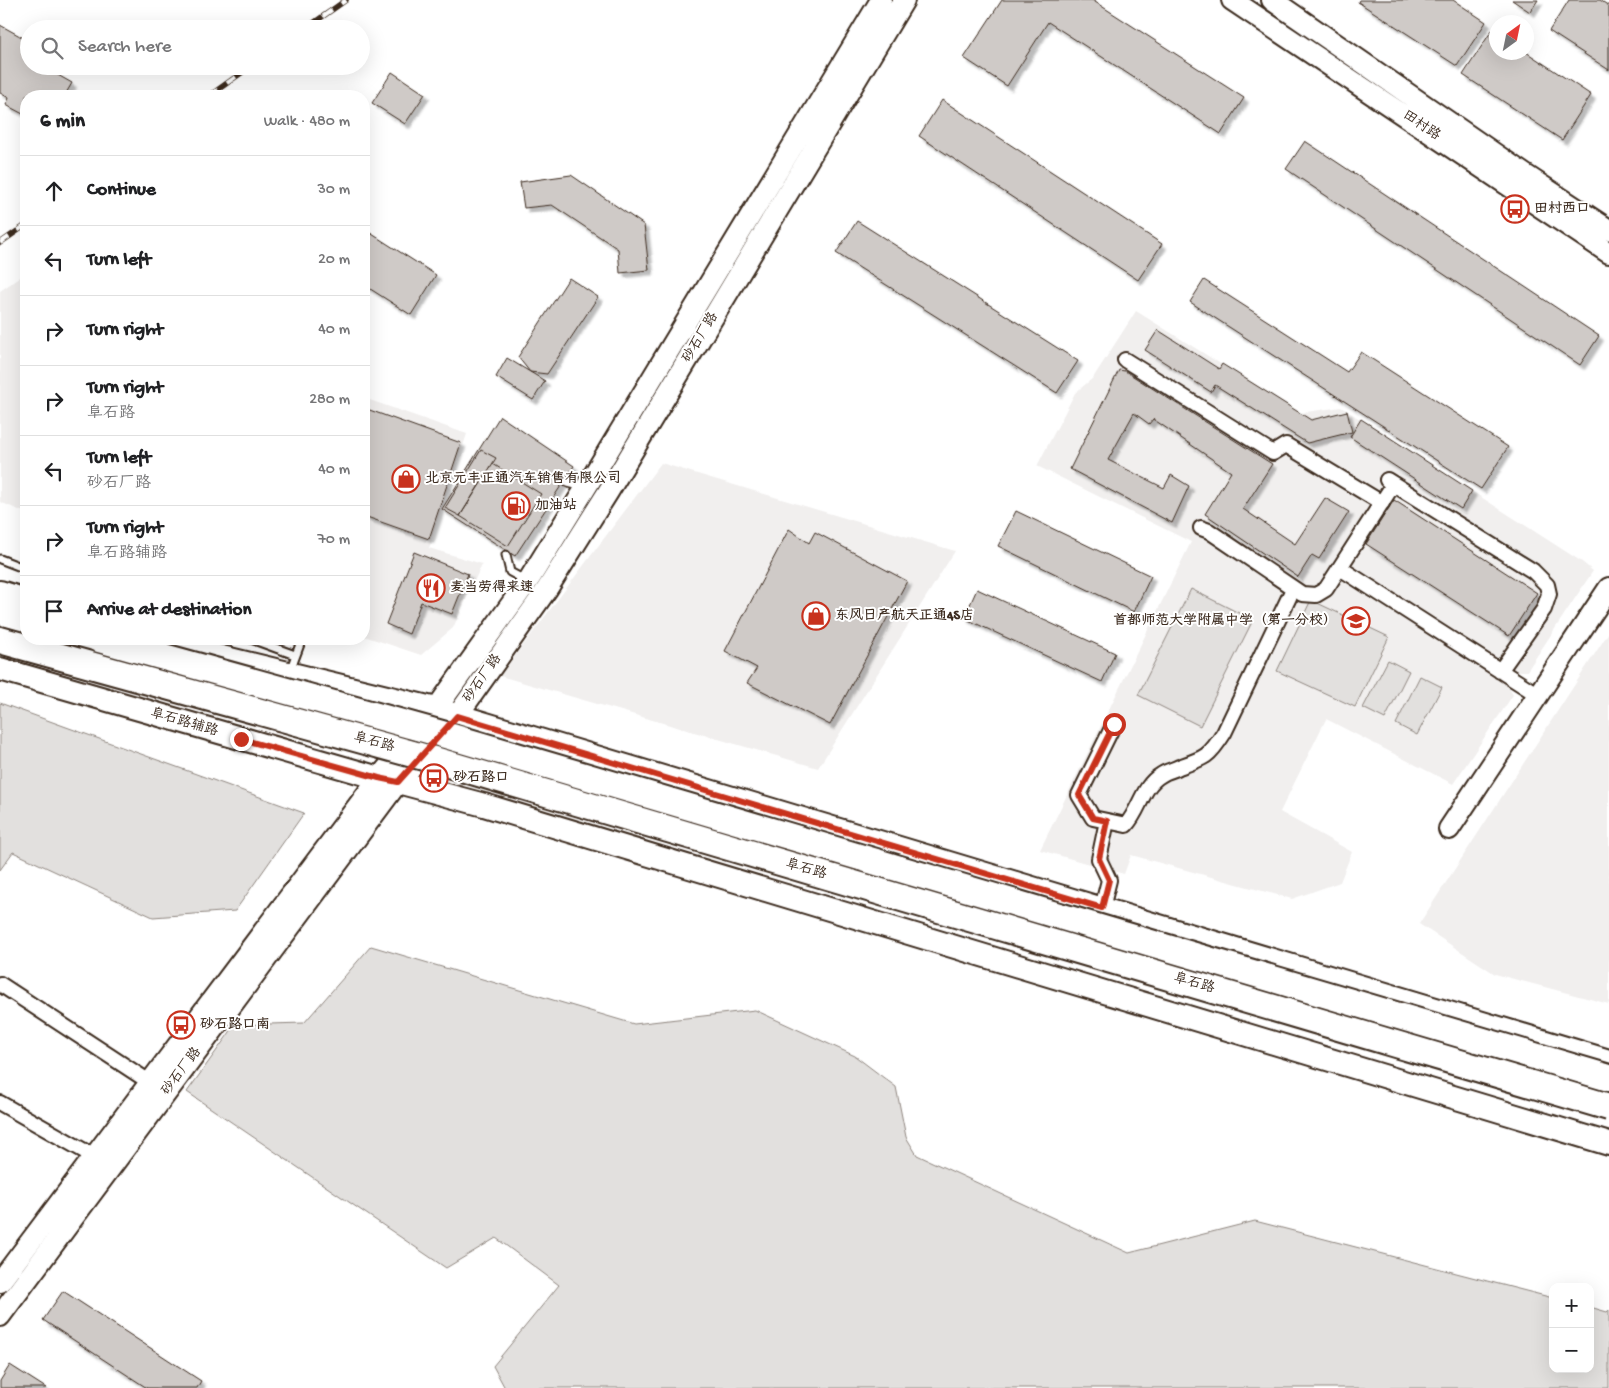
<!DOCTYPE html>
<html lang="en">
<head>
<meta charset="utf-8">
<style>
  :root { --surface:#fff; --page:#f2f2f2; --text:#202124; --muted:#757577; --line:#e0e0e0 }
  body { margin:0; font-family:"Gochi Hand","LXGW WenKai TC",sans-serif; background:var(--page); color:var(--text) }
  .controls { position:absolute; right:15px; bottom:15px; display:grid; overflow:hidden; border-radius:10px; box-shadow:0 5px 20px #0002 }
  .controls button { width:45px; height:45px; display:grid; place-items:center; padding:0; border:0; border-bottom:1px solid var(--line); background:var(--surface); color:var(--text); font:25px sans-serif }
  .compass { position:absolute; left:1489px; top:15px; width:45px; height:45px; border-radius:50%; background:var(--surface); box-shadow:0 5px 20px #0002; rotate:33deg }
  .stop { position:absolute; width:15px; height:15px; margin:-11px; border:4px solid #c8321e; border-radius:50%; background:#fff }
  .stop.end { background:#c8321e; border-color:#fff; box-shadow:0 1px 5px #0008 }
  .list { margin:0; padding:0; list-style:none }
  h2 { display:flex; justify-content:space-between; align-items:center; height:65px; margin:0; padding:0 20px; font-size:21px }
  h2 small { font-size:16px; font-weight:400; color:var(--muted) }
  .list li { display:grid; grid-template-columns:32px 1fr auto; gap:15px; align-items:center; box-sizing:border-box; height:70px; padding:0 20px; border-top:1px solid var(--line) }
  .list b { display:block; font-size:19px; white-space:nowrap }
  .list p { margin:0; font-size:16px; white-space:nowrap; color:var(--muted) }
  .list em { font-size:16px; font-style:normal; color:var(--muted) }
  .icon { flex:none; width:28px; height:28px; fill:none; stroke:currentColor; stroke-width:2; stroke-linecap:round; stroke-linejoin:round }
  .map { position:relative; flex:none; width:1609px; height:1388px; overflow:hidden }
  .search { position:absolute; background:var(--surface); box-shadow:0 5px 20px #0002; left:20px; top:20px; width:350px; height:55px; display:flex; align-items:center; gap:12px; box-sizing:border-box; padding:0 18px; border-radius:28px; color:var(--muted); font-size:19px }
  .panel { position:absolute; background:var(--surface); box-shadow:0 5px 20px #0002; left:20px; top:90px; width:350px; height:555px; border-radius:20px }
  .map>svg:first-child { display:block }
  .built { fill:#f1efee }
  .green { fill:#e2e0de; stroke:#8e857e }
  .building { fill:#cfcac7; stroke:#3b2a1e; filter:url(#shadow) }
  .lines { fill:none; stroke-linecap:round; stroke-linejoin:round }
  .lane-casing { stroke:#3b2a1e; stroke-width:11 }
  .street-casing { stroke:#3b2a1e; stroke-width:18 }
  .secondary-casing { stroke:#3b2a1e; stroke-width:24 }
  .primary-casing { stroke:#3b2a1e; stroke-width:26 }
  .highway-casing { stroke:#3b2a1e; stroke-width:30 }
  .lane { stroke:#fff; stroke-width:7 }
  .street { stroke:#fff; stroke-width:14 }
  .secondary { stroke:#fff; stroke-width:20 }
  .primary { stroke:#fff; stroke-width:22 }
  .highway { stroke:#fff; stroke-width:26 }
  .rail-casing { stroke:#3b2a1e; stroke-width:5.5 }
  .rail { stroke:#fff; stroke-width:4; stroke-dasharray:11; stroke-linecap:butt }
  .highway-bridge-casing { stroke:#3b2a1e; stroke-width:30; stroke-linecap:butt }
  .highway-bridge { stroke:#fff; stroke-width:26 }
  .route { stroke:#c8321e; stroke-width:6 }
  .labels { text-anchor:middle; dominant-baseline:central; stroke-width:4; stroke-linejoin:round; paint-order:stroke }
  .street-label { font-size:14px; fill:#3b2a1e; stroke:#fff }
  .poi-label { font-size:14px; font-weight:bold; fill:#3b2a1e; stroke:#fff; text-anchor:start }
</style>
</head>
<body>
<div class="map">
<svg width="1609" height="1388" viewBox="0 0 1609 1388">
  <defs>
    <filter id="shadow"><feDropShadow dx="4.5" dy="4.5" stdDeviation="1" flood-color="#0004"/></filter>
  </defs>
  <rect width="100%" height="100%" fill="#fff"/>
  <filter id="ink" filterUnits="userSpaceOnUse"><feTurbulence type="fractalNoise" baseFrequency=".02" numOctaves="2"/><feDisplacementMap in="SourceGraphic" scale="10" xChannelSelector="R" yChannelSelector="G"/><feConvolveMatrix kernelMatrix="1 2 1 2 8 2 1 2 1" color-interpolation-filters="sRGB"/></filter>
  <g filter="url(#ink)">
    <path class="built" d="M 26,273 L 26,513 L 0,502 L 0,291 Z
      M 1136,311 L 1299,413 L 1341,407 L 1582,562 L 1593,571 L 1527,671 L 1514,671 L 1506,683 L 1513,695 L 1453,784 L 1326,719 L 1280,812 L 1352,852 L 1340,882 L 1292,899 L 1131,855 L 1124,874 L 1040,850 L 1191,542 L 1037,466 L 1075,393 L 1093,378 Z
      M 364,398 L 467,434 L 429,548 L 482,564 L 453,628 L 421,655 L 364,636 Z
      M 661,463 L 955,551 L 818,768 L 500,676 Z
      M 1609,632 L 1609,1004 L 1495,974 L 1419,924 Z"/>
    <path class="green" d="M 1191,589 L 1253,620 L 1200,726 L 1138,695 Z
      M 1311,600 L 1389,637 L 1355,707 L 1277,671 Z
      M 1388,660 L 1409,671 L 1385,719 L 1363,708 Z
      M 1420,676 L 1442,687 L 1417,735 L 1396,724 Z
      M 0,703 L 304,813 L 235,911 L 153,917 L 13,852 L 0,870 Z
      M 371,946 L 634,1024 L 755,1010 L 855,1056 L 896,1087 L 906,1137 L 917,1155 L 1129,1253 L 1255,1221 L 1553,1298 L 1553,1369 L 1590,1369 L 1590,1307 L 1607,1312 L 1609,1310 L 1609,1388 L 505,1388 L 493,1366 L 559,1285 L 496,1238 L 446,1268 L 187,1092 L 235,1025 L 304,1023 Z"/>
    <path class="building" d="M 1002,0 L 1092,0 L 1244,98 L 1221,134 L 1048,22 L 1007,86 L 964,58 Z
      M 1359,0 L 1453,0 L 1486,22 L 1457,66 L 1358,2 Z
      M 1512,0 L 1538,0 L 1530,12 Z
      M 1569,0 L 1600,0 L 1609,6 L 1609,70 L 1549,31 Z
      M 0,25 L 29,41 L 29,66 L 42,66 L 72,83 L 65,95 L 26,96 L 26,111 L 25,110 L 23,114 L 6,105 L 9,98 L 0,93 Z
      M 1492,30 L 1496,33 L 1496,52 L 1526,52 L 1591,95 L 1562,140 L 1463,75 Z
      M 392,72 L 425,94 L 405,124 L 372,103 Z
      M 942,100 L 1162,244 L 1138,280 L 919,136 Z
      M 1305,141 L 1599,336 L 1580,365 L 1286,169 Z
      M 571,175 L 644,225 L 649,270 L 620,273 L 618,249 L 552,205 L 524,208 L 520,182 Z
      M 857,221 L 1078,361 L 1057,393 L 836,253 Z
      M 364,229 L 436,275 L 411,315 L 364,285 Z
      M 569,278 L 598,297 L 547,374 L 530,372 L 518,357 Z
      M 1204,280 L 1347,372 L 1361,352 L 1508,447 L 1481,489 L 1190,302 Z
      M 1158,330 L 1219,369 L 1222,364 L 1311,420 L 1347,411 L 1352,432 L 1307,443 L 1215,385 L 1211,392 L 1145,350 Z
      M 507,358 L 545,381 L 533,400 L 496,377 Z
      M 1119,370 L 1125,371 L 1272,464 L 1243,509 L 1295,544 L 1325,498 L 1349,512 L 1319,559 L 1312,555 L 1298,577 L 1205,514 L 1231,472 L 1153,419 L 1149,424 L 1134,413 L 1108,460 L 1164,488 L 1171,475 L 1189,486 L 1172,523 L 1070,469 Z
      M 364,408 L 461,443 L 429,539 L 364,516 Z
      M 500,416 L 574,466 L 515,556 L 442,509 Z
      M 1361,419 L 1472,491 L 1461,509 L 1350,437 Z
      M 481,450 L 496,458 L 460,516 L 445,508 Z
      M 493,464 L 541,494 L 508,546 L 460,516 Z
      M 1394,500 L 1537,593 L 1509,636 L 1366,544 Z
      M 1016,511 L 1151,576 L 1134,612 L 998,546 Z
      M 789,529 L 809,543 L 815,532 L 907,581 L 830,725 L 747,683 L 757,668 L 725,651 Z
      M 414,552 L 468,574 L 452,614 L 421,602 L 409,634 L 386,624 Z
      M 977,589 L 1115,653 L 1102,682 L 964,618 Z
      M 63,1291 L 201,1381 L 197,1388 L 147,1388 L 43,1320 Z
      M 10,1365 L 46,1388 L 0,1388 L 0,1381 Z"/>
    <g class="lines">
      <g class="lane-casing">
        <path id="lane" d="M 568,483 L 584,487
          M 506,555 L 510,572 L 525,580
          M 0,559 L 26,569
          M 251,639 L 295,655
          M 290,671 L 302,639"/>
      </g>
      <g class="street-casing">
        <path id="street" d="M 1125,360 L 1273,453 L 1286,445 L 1382,503
          M 1387,480 L 1533,571 L 1547,585 L 1549,594 L 1544,609 L 1500,671
          M 1201,528 L 1209,531 L 1302,594 L 1316,595 L 1326,589 L 1393,485
          M 1340,568 L 1538,695
          M 1114,724 L 1079,795 L 1093,818 L 1126,825 C 1140,810 1142,786 1161,775 C 1166,771 1174,770 1179,767 C 1205,758 1209,757 1224,733 L 1293,589
          M 1102,908 L 1109,880 L 1099,859 L 1107,821
          M 0,984 L 151,1083
          M 0,1103 L 102,1161"/>
      </g>
      <g class="secondary-casing">
        <path id="secondary" d="M 1232,0 L 1609,253
          M 1272,0 L 1524,174 L 1609,230
          M 1449,829 L 1609,588
          M 0,1282 L 379,778 L 436,709 L 530,578 L 590,481 L 881,0
          M 0,1316 L 398,782 L 457,716 L 547,589 L 608,492 L 904,0"/>
      </g>
      <g class="primary-casing">
        <path id="primary" d="M 0,592 L 26,600
          M 156,639 L 205,653 L 436,709 L 1609,1061
          M 0,669 L 379,778 L 398,782 L 484,805 L 1609,1144"/>
      </g>
      <g class="highway-casing">
        <path id="highway" d="M 0,611 L 26,619"/>
      </g>
      <use href="#lane" class="lane"/>
      <use href="#street" class="street"/>
      <use href="#secondary" class="secondary"/>
      <use href="#primary" class="primary"/>
      <use href="#highway" class="highway"/>
      <g class="rail-casing">
        <path id="rail" d="M 305,29 L 346,0
          M 209,96 L 251,66
          M 0,243 L 26,225"/>
      </g>
      <use href="#rail" class="rail"/>
      <g class="highway-bridge-casing">
        <path id="highway-bridge" d="M 99,639 L 442,734 L 1609,1078
          M 0,640 L 438,761 L 1609,1107"/>
      </g>
      <use href="#highway-bridge" class="highway-bridge"/>
    </g>
  </g>
  <g class="lines" filter="url(#ink)">
    <path class="route" d="M 241,739 L 379,778 L 398,782 L 457,716 L 1102,908 L 1109,880 L 1099,859 L 1107,821 L 1093,818 L 1079,795 L 1114,724"/>
  </g>
  <defs>
    <g id="bus-ring" transform="scale(1.4375)"><circle r="9.5" fill="#fff" stroke="#c8321e" stroke-width="1.5"/><path d="M-5-6H5V4H4V6H2V4H-2V6H-4V4H-5ZM-3.5-4V0h7V-4ZM-3.5 1.2v1.5H-2V1.2ZM2 1.2v1.5H3.5V1.2Z" fill="#c8321e"/></g>
    <g id="shop-ring" transform="scale(1.4375)"><circle r="9.5" fill="#fff" stroke="#c8321e" stroke-width="1.5"/><path d="M-5-2.5h2.3a2.7 3.5 0 0 1 5.4 0H5L5.5 6h-11ZM-1.5-2.5h3a1.5 2.3 0 0 0-3 0Z" fill="#c8321e"/></g>
    <g id="fuel-ring" transform="scale(1.4375)"><circle r="9.5" fill="#fff" stroke="#c8321e" stroke-width="1.5"/><path d="M-5.5-6h7V0h2V4h1.3V-2.5L3-4.5l.8-.8L6-3V5H2.5V1h-1V6h-7ZM-4.2-4.7v3.2H.2V-4.7Z" fill="#c8321e"/></g>
    <g id="restaurant-ring" transform="scale(1.4375)"><circle r="9.5" fill="#fff" stroke="#c8321e" stroke-width="1.5"/><path d="M-5-6h1v4h1v-4h1v4h1v-4h1v5L-1.5 .5V6h-2V.5L-5-1ZM5-6V6H3V1.5H1.5Q1.5-4 5-6Z" fill="#c8321e"/></g>
    <g id="school-ring" transform="scale(1.4375)"><circle r="9.5" fill="#fff" stroke="#c8321e" stroke-width="1.5"/><path d="M0-5L7-2L0 1L-7-2ZM-4 1L0 2.5L4 1V4Q0 6-4 4Z" fill="#c8321e"/></g>
  </defs>
  <g fill-rule="evenodd">
    <use href="#bus-ring" x="1515" y="209"/>
    <use href="#shop-ring" x="406" y="479"/>
    <use href="#fuel-ring" x="516" y="506"/>
    <use href="#restaurant-ring" x="431" y="588"/>
    <use href="#shop-ring" x="816" y="616"/>
    <use href="#school-ring" x="1356" y="621"/>
    <use href="#bus-ring" x="434" y="778"/>
    <use href="#bus-ring" x="181" y="1025"/>
  </g>
  <g class="labels">
    <g class="street-label">
      <text transform="translate(1421 126) rotate(34)">田村路</text>
      <text transform="translate(701 338) rotate(-59)">砂石厂路</text>
      <text transform="translate(483 679) rotate(-55)">砂石厂路</text>
      <text transform="translate(184 723) rotate(16)">阜石路辅路</text>
      <text transform="translate(374 743) rotate(15)">阜石路</text>
      <text transform="translate(806 870) rotate(16)">阜石路</text>
      <text transform="translate(1194 984) rotate(16)">阜石路</text>
      <text transform="translate(182 1072) rotate(-53)">砂石厂路</text>
    </g>
    <g class="poi-label">
      <text x="1534" y="209">田村西口</text>
      <text x="425" y="479">北京元丰正通汽车销售有限公司</text>
      <text x="535" y="506">加油站</text>
      <text x="450" y="588">麦当劳得来速</text>
      <text x="835" y="616">东风日产航天正通4S店</text>
      <text x="1337" y="621" text-anchor="end">首都师范大学附属中学（第一分校）</text>
      <text x="453" y="778">砂石路口</text>
      <text x="200" y="1025">砂石路口南</text>
    </g>
  </g>
</svg>
<div class="controls">
<button>+</button>
<button>−</button>
</div>
<svg class="compass" viewBox="-18 -18 36 36"><path d="M0-13l5 13h-10z" fill="#e53935"/><path d="M0 13l5-13h-10z" fill="#757577"/></svg>
<div class="stop" style="left:1114px;top:724px"></div>
<div class="stop end" style="left:241px;top:739px"></div>
<div class="search"><svg class="icon" aria-label="search" viewBox="0 0 24 24"><circle cx="10" cy="10" r="6"/><path d="M15 15l6 6"/></svg>Search here</div>
<section class="panel">
<h2>6 min<small>Walk · 480 m</small></h2>
<ul class="list">
<li><svg class="icon" aria-label="ahead" viewBox="0 0 24 24"><path d="M12 20V5M6 11l6-6 6 6"/></svg><div><b>Continue</b></div><em>30 m</em></li>
<li><svg class="icon" aria-label="left" viewBox="0 0 24 24"><path d="M17 20v-9H6M10 6l-5 5 5 5"/></svg><div><b>Turn left</b></div><em>20 m</em></li>
<li><svg class="icon" aria-label="right" viewBox="0 0 24 24"><path d="M7 20v-9h11M14 6l5 5-5 5"/></svg><div><b>Turn right</b></div><em>40 m</em></li>
<li><svg class="icon" aria-label="right" viewBox="0 0 24 24"><path d="M7 20v-9h11M14 6l5 5-5 5"/></svg><div><b>Turn right</b><p>阜石路</p></div><em>280 m</em></li>
<li><svg class="icon" aria-label="left" viewBox="0 0 24 24"><path d="M17 20v-9H6M10 6l-5 5 5 5"/></svg><div><b>Turn left</b><p>砂石厂路</p></div><em>40 m</em></li>
<li><svg class="icon" aria-label="right" viewBox="0 0 24 24"><path d="M7 20v-9h11M14 6l5 5-5 5"/></svg><div><b>Turn right</b><p>阜石路辅路</p></div><em>70 m</em></li>
<li><svg class="icon" aria-label="arrive" viewBox="0 0 24 24"><path d="M6 21V4h12l-3 4 3 4H6"/></svg><div><b>Arrive at destination</b></div></li>
</ul>
</section>
</div>
</body>
</html>
